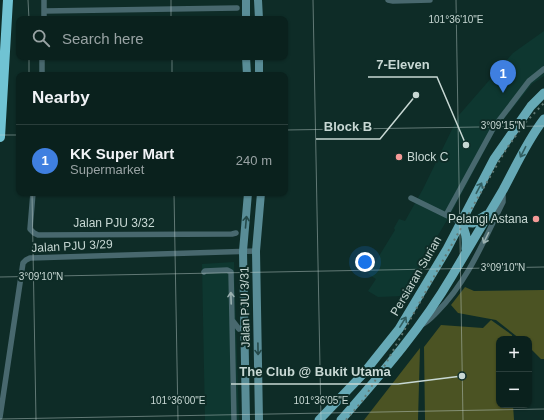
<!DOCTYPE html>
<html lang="en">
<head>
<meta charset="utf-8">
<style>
  :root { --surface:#0a211d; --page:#182e2a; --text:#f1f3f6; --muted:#99a3a4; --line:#2a3e3b; --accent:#8c9099 }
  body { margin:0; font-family:Arial,sans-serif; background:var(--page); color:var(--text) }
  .controls { position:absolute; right:12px; bottom:12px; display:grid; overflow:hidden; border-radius:8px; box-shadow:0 1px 3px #0004 }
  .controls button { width:36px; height:36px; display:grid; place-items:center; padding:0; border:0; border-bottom:1px solid var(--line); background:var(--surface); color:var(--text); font:20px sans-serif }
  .you { position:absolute; left:365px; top:262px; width:14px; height:14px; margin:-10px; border:3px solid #fff; border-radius:50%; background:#1a73e8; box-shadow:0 0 0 6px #1a73e833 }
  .badge { display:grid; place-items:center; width:26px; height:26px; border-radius:50%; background:var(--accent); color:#fff; font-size:13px; font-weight:700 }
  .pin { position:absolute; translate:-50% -33px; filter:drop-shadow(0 1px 2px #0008) }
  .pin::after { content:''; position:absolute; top:21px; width:14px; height:12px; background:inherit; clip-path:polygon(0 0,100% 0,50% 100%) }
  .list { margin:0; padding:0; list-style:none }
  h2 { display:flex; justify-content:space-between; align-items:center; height:52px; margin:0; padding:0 16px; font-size:17px }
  h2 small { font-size:13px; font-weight:400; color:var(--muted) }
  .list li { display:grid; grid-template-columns:26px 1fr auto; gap:12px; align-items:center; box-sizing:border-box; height:72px; padding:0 16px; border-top:1px solid var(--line) }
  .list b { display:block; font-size:15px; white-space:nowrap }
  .list p { margin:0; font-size:13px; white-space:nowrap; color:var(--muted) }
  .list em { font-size:13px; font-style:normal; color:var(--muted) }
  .icon { flex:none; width:22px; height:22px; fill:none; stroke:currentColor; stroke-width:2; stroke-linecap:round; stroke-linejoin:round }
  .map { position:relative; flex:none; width:544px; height:420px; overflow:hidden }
  .search { position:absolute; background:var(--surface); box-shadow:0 1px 3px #0004; left:16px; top:16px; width:272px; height:44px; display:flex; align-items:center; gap:10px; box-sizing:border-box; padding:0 14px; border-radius:8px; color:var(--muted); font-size:15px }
  .panel { position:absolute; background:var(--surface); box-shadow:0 1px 3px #0004; left:16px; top:72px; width:272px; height:124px; border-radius:8px }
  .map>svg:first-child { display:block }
  .built { fill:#0e3730 }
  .green { fill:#4b5323 }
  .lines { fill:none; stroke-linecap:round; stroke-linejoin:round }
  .street { stroke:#48686e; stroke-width:5.5 }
  .secondary { stroke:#598d97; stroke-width:8 }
  .primary { stroke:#66a9b6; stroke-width:9 }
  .highway { stroke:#70c3d3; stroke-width:10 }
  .rail { stroke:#627a75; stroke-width:2; stroke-dasharray:2 4; stroke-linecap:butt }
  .oneway { stroke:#315e60 }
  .oneway2 { stroke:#244949 }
  .oneway3 { stroke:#9bb1b0 }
  .ticks { fill:none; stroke:#c8d8d4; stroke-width:1; stroke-opacity:0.45 }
  .poi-dot { fill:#f59b98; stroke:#0e2c27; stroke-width:1.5 }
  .labels { text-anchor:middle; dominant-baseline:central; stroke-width:4; stroke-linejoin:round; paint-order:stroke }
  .poi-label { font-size:12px; fill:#c8d8d4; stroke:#0e2c27; text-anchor:start }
  .street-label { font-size:12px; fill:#c8d8d4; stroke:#0e2c27 }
  .ticks-label { font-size:10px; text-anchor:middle; fill:#c8d8d4; stroke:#0e2c27; stroke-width:4; stroke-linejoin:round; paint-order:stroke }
  .leader { fill:none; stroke:#c8d8d4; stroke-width:1.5 }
  .callout-dot { fill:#c8d8d4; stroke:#0e2c27; stroke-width:1.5 }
  .callout-label { font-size:13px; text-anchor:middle; font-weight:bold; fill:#c8d8d4; stroke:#0e2c27; stroke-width:4; stroke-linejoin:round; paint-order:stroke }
</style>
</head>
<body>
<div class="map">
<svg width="544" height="420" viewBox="0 0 544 420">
  <rect width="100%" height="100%" fill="#0e2c27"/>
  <path class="built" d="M 544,31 L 544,76 L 532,84 L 496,129 L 453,210 L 402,296 L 378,297 L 368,291 L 376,279 L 368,274 L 395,230 L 394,228 L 399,219 L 405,221 L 423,189 L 459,115 L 513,53 Z
    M 234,262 L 239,420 L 205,420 L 202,264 Z"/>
  <path class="green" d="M 465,287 L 474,291 L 544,290 L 544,359 L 541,359 L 529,347 L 529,339 L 520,339 L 496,320 L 458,313 L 451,305 Z
    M 491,320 L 512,335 L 512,339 L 499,339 L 499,405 L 513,405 L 514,420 L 425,420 L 424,347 L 441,325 L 483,328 Z
    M 420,348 L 418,420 L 364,420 Z"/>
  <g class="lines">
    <path class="street" d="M 388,0 L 393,1 L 430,0
      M 44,11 L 237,8
      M 44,19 L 44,0
      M 42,75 L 42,57
      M 33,193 L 30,229 L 34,233 L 38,235 L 232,234 L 236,233
      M 411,198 L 460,222
      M 446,215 L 494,127 L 529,81 L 544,69
      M 204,272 L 205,271 L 227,270 L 231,272 L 232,320 L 239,329 L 245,332
      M 232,320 L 234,420
      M 421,325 C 428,322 432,317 437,312 C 468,281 484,240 503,202 L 503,191
      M 0,417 L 23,263 L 26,260 L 30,258 L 256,251"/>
    <path class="secondary" d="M 246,0 L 246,19
      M 258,0 L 259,19
      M 246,57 L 247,75
      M 259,57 L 259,75
      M 246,420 L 243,251 L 248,193
      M 259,420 L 256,251 L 261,193"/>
    <path class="primary" d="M 460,222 L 473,223 L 486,215
      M 460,222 C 466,231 467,238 466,249
      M 319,420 L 363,374 L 399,329 L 447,249 L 494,159 L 531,106 L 544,93
      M 341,420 C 381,374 421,329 452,276 C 469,247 486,219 503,190 C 516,166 527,141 544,119"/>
    <path class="highway" d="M 0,137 L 8,0"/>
    <path class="rail" d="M 346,420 L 363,400 L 385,365 L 477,199 L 507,148 L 525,123 L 544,103"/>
  </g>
  <defs><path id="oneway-shaft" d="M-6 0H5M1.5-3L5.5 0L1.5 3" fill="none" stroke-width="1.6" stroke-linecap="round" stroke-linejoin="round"/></defs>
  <g class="oneway">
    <use href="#oneway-shaft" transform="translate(523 152) rotate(117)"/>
    <use href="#oneway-shaft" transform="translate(479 188) rotate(-62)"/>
    <use href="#oneway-shaft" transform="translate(403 322) rotate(-58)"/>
  </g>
  <g class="oneway2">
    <use href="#oneway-shaft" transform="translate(246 222) rotate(-85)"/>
    <use href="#oneway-shaft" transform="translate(258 349) rotate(89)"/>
  </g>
  <g class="oneway3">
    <use href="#oneway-shaft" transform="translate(486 238) rotate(116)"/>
    <use href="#oneway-shaft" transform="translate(231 298) rotate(-92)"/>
  </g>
  <path class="ticks" d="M 28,0 L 29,19M 171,0 L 171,19M 313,0 L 321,420M 456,0 L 463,420M 29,57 L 29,75M 172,57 L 172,75M 285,130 L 544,126M 0,135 L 19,135M 32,193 L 36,420M 174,193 L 178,420M 0,277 L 544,267M 0,419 L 544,409"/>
  <g class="poi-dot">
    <circle cx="399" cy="157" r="4"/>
    <circle cx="536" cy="219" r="4"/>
  </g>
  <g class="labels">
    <g class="poi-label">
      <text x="407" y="157">Block C</text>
      <text x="528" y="219" text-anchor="end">Pelangi Astana</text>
    </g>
    <g class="street-label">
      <text x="114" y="223">Jalan PJU 3/32</text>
      <text transform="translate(72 246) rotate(-3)">Jalan PJU 3/29</text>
      <text transform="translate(416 276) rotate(-60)">Persiaran Surian</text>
      <text transform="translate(245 307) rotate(-91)">Jalan PJU 3/31</text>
    </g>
  </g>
  <g class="ticks-label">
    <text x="456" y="23">101°36'10"E</text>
    <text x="503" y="129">3°09'15"N</text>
    <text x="503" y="271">3°09'10"N</text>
    <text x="41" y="280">3°09'10"N</text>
    <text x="178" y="404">101°36'00"E</text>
    <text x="321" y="404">101°36'05"E</text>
  </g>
  <path class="leader" d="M466 145L437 77H368M416 95L380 139H316M462 376L398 384H231"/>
  <g class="callout-dot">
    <circle cx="466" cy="145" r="4"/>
    <circle cx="416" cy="95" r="4"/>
    <circle cx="462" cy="376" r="4"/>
  </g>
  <g class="callout-label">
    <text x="403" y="69">7-Eleven</text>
    <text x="348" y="131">Block B</text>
    <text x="315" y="376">The Club @ Bukit Utama</text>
  </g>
</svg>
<div class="controls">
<button>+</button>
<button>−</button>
</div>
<div class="you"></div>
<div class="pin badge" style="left:503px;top:93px;background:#3f7fe0">1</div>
<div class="search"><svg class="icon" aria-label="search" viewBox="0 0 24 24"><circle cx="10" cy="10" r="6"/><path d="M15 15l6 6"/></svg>Search here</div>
<section class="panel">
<h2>Nearby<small></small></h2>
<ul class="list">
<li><span class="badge" style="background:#3f7fe0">1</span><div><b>KK Super Mart</b><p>Supermarket</p></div><em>240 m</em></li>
</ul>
</section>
</div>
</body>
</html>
